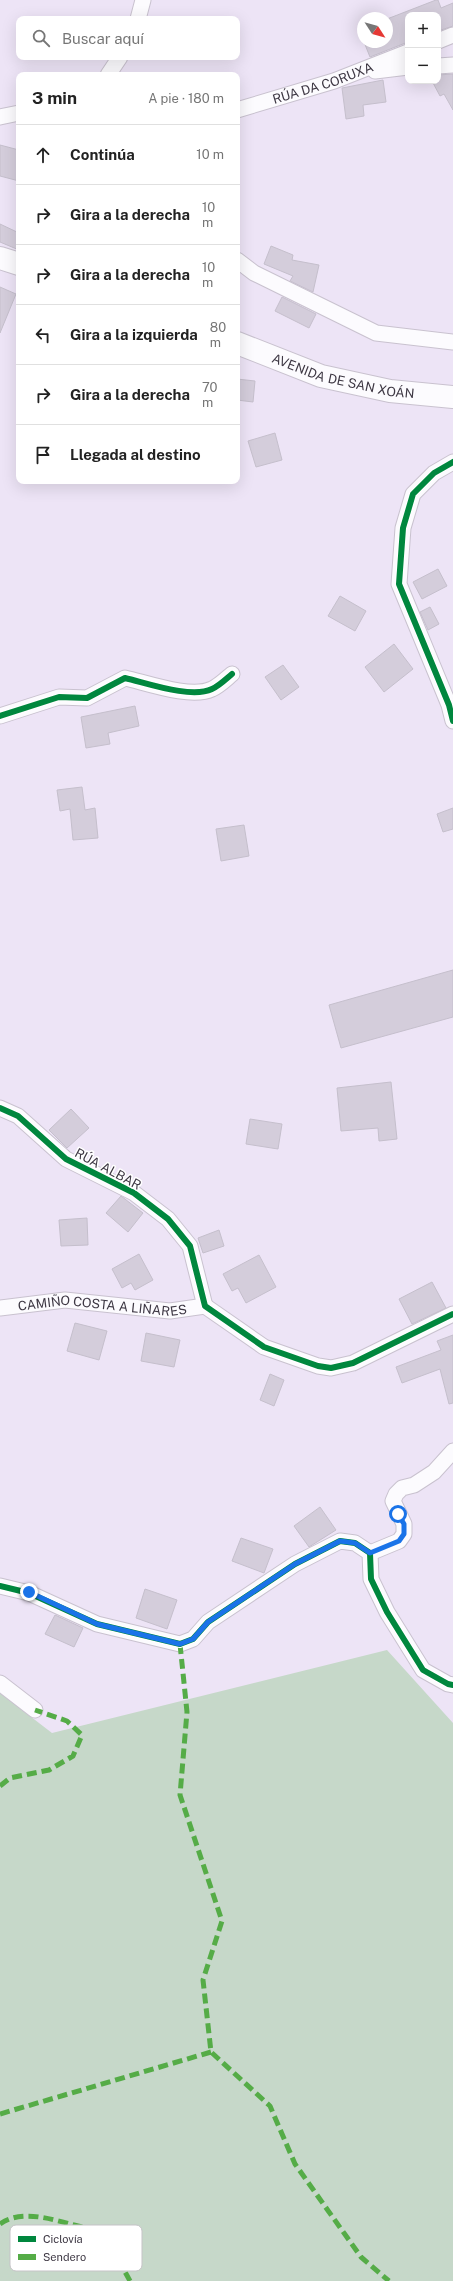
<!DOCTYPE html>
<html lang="es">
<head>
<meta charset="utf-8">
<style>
  :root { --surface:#fff; --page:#f6f6f6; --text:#222; --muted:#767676; --line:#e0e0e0 }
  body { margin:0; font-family:"Public Sans",sans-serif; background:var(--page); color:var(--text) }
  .controls { position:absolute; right:12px; top:12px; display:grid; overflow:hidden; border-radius:8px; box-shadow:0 4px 16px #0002 }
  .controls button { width:36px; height:36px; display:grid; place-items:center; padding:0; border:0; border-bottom:1px solid var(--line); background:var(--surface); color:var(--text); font:20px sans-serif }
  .compass { position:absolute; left:357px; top:12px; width:36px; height:36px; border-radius:50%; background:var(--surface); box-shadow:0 4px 16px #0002; rotate:126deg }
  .stop { position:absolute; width:12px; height:12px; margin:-9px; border:3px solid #1a73e8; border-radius:50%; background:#fff }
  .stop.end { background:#1a73e8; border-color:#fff; box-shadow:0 1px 4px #0008 }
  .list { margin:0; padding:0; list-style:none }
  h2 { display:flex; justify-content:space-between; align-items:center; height:52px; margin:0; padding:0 16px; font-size:17px }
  h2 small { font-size:13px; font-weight:400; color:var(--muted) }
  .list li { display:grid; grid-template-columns:26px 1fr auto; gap:12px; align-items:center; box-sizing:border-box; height:60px; padding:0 16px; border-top:1px solid var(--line) }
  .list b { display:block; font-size:15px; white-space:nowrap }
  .list em { font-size:13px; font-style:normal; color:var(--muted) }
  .icon { flex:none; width:22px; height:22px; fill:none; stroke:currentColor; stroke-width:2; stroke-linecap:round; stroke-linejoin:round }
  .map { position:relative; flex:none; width:453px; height:2281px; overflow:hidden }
  .search { position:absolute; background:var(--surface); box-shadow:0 4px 16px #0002; left:16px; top:16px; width:224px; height:44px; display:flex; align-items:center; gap:10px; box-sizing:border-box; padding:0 14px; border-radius:8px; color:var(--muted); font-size:15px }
  .panel { position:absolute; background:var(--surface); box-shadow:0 4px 16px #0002; left:16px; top:72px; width:224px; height:412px; border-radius:8px }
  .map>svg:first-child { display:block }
  .green { fill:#c6d8c9 }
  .building { fill:#d4cddb; stroke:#c5bfcc }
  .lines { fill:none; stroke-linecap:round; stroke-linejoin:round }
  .minor-casing { stroke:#c9c2cf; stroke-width:17 }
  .secondary-casing { stroke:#c9c2cf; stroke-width:24 }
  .minor { stroke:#fcfbfe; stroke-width:15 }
  .secondary { stroke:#fcfbfe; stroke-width:22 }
  .quiet { stroke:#55ac47; stroke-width:5; stroke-dasharray:10 5; stroke-linecap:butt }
  .cycleway-casing { stroke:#fff; stroke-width:8 }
  .cycleway { stroke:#00873e; stroke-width:6 }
  .route { stroke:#1a73e8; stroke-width:5 }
  .labels { text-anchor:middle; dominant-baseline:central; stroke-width:3; stroke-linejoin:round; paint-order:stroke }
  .street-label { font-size:13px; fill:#3d3743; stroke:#fff }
  .key { fill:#fff; stroke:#c5c3c7; stroke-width:1 }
  .key-label { font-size:11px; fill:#3d3743 }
</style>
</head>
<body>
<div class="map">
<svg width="453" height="2281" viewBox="0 0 453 2281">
  <rect width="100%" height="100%" fill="#ede4f6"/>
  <path class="green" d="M 387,1650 L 453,1723 L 453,2281 L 0,2281 L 0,1693 L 52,1733 Z"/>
  <path class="building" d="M 436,0 L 438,0 L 441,8 L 453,3 L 453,26 L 438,31 L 438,15 L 408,15 L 408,42 L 370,57 L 364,42 L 387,42 L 387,19 Z
    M 453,74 L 453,110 L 444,94 L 440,96 L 432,81 L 438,81 L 438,75 Z
    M 383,80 L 386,102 L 363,105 L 364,116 L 346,119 L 342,88 Z
    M 0,145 L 19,150 L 19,181 L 0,176 Z
    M 0,224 L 19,233 L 19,250 L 0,242 Z
    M 271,246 L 293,255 L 292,260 L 319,265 L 313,292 L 290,281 L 293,276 L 264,264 Z
    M 0,287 L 16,294 L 0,333 Z
    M 282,297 L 316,314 L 309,328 L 275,311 Z
    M 237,379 L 255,381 L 253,402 L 237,400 Z
    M 275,433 L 282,460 L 256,467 L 248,441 Z
    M 438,569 L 447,586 L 422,599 L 413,582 Z
    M 340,596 L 366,611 L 355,631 L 328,616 Z
    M 430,607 L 439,624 L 428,630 L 420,612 Z
    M 394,644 L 413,669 L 384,692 L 365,667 Z
    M 283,665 L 299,687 L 281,700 L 265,677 Z
    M 135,706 L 139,726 L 108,733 L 110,744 L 86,748 L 81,717 Z
    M 82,787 L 85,810 L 95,808 L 98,838 L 73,840 L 70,809 L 60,811 L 57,790 Z
    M 453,808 L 453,829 L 443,832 L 437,814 Z
    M 244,825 L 249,856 L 221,861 L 216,829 Z
    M 453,970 L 453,1017 L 341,1048 L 329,1005 Z
    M 391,1082 L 397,1139 L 379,1141 L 378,1128 L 341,1131 L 337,1088 Z
    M 71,1109 L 89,1128 L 67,1148 L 49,1130 Z
    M 250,1119 L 282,1124 L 278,1149 L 246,1144 Z
    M 121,1196 L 143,1213 L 128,1232 L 106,1213 Z
    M 87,1218 L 88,1245 L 61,1246 L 59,1220 Z
    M 219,1230 L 224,1246 L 203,1253 L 198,1238 Z
    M 139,1254 L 153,1280 L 135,1290 L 131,1283 L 122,1288 L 112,1269 Z
    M 259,1255 L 276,1287 L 246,1303 L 238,1288 L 232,1291 L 223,1274 Z
    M 432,1282 L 446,1308 L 412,1324 L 399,1299 Z
    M 75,1323 L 107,1331 L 99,1360 L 67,1351 Z
    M 146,1333 L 180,1340 L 174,1367 L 141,1361 Z
    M 453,1335 L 453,1403 L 449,1404 L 440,1369 L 402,1383 L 396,1367 L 441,1350 L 437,1341 Z
    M 270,1374 L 284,1380 L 274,1406 L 260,1400 Z
    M 320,1507 L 336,1530 L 309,1547 L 294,1526 Z
    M 241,1538 L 273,1549 L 264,1573 L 232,1561 Z
    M 145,1589 L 177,1600 L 167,1629 L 136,1618 Z
    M 55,1615 L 83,1628 L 74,1647 L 45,1634 Z"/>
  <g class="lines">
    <g class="minor-casing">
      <g id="minor">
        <path d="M 138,19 L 143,0"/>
        <path d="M 438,41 L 453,35"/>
        <path d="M 438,66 L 453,65"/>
        <path d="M 375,71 L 408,67"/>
        <path d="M 108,75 L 120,57"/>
        <path id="s1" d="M 237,110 L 334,81 L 408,52"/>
        <path d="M 0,117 L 19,113"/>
        <path d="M 237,260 L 254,273 L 376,333 L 453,342"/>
        <path d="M 453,462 L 434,473 L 413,494 L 403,528 L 399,584 L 449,705 L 453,721"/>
        <path d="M 0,716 L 59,697 L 87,698 L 125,678 C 147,683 191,699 212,689 C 219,686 226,679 232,674"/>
        <path d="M 0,1108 L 18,1116 L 66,1159 L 134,1193 L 168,1219 L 190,1246 L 205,1306"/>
        <path d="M 205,1306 L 264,1347 L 318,1366 L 331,1368 L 353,1363 L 453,1314"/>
        <path id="s2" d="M 0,1308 L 65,1300 L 170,1311 L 205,1306"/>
        <path d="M 370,1553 L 399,1541 L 404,1534 L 404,1524 L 393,1501 L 396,1494 L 402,1488 L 414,1485 L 434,1472 L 453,1451"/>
        <path d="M 0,1586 L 29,1593 L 97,1624 L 180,1644 L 193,1639 L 208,1622 L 295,1564 L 340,1541 L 355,1543 L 370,1553 L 371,1579 L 387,1612 L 423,1670 L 448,1684 L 453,1685"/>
        <path d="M 0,1683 L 35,1710"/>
      </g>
    </g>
    <g class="secondary-casing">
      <g id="secondary">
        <path d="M 0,258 L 19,264"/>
        <path id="s3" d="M 237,343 L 321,376 L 390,391 L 453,397"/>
      </g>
    </g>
    <use href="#minor" class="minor"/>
    <use href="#secondary" class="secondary"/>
    <path class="quiet" d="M 180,1644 L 187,1712 L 180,1795 L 222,1921 L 203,1980 L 211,2052 L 270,2106 L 295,2164 L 361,2257 L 389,2281
      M 0,1786 L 10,1778 L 49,1770 L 73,1756 L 82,1735 L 67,1721 L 35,1710
      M 0,2114 L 211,2052
      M 0,2224 C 21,2209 51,2219 74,2225 C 81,2227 89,2228 95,2231 C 106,2237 124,2270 130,2281"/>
    <g class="cycleway-casing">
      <path id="cycleway" d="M 453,462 L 434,473 L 413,494 L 403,528 L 399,584 L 449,705 L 453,721
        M 0,716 L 59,697 L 87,698 L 125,678 C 147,683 191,699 212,689 C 219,686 226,679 232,674
        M 0,1108 L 18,1116 L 66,1159 L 134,1193 L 168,1219 L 190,1246 L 205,1306 L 264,1347 L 318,1366 L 331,1368 L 353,1363 L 453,1314
        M 0,1586 L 29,1593 L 97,1624 L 180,1644 L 193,1639 L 208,1622 L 295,1564 L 340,1541 L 355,1543 L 370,1553 L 371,1579 L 387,1612 L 423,1670 L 448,1684 L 453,1685"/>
    </g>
    <use href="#cycleway" class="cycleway"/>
  </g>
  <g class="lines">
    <path class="route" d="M 29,1592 L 97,1624 L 180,1644 L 193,1639 L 208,1622 L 295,1564 L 340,1541 L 355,1543 L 370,1553 L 399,1541 L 404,1534 L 404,1524 L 398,1514"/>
  </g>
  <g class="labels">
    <g class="street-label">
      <text stroke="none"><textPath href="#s1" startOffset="90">RÚA DA CORUXA</textPath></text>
      <text stroke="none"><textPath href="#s3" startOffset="112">AVENIDA DE SAN XOÁN</textPath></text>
      <text transform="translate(108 1169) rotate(28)">RÚA ALBAR</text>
      <text stroke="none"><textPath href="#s2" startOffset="103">CAMIÑO COSTA A LIÑARES</textPath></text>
    </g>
  </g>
  <rect x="10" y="2225" width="132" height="46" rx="6" class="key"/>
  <rect x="18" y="2236" width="18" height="6" fill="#00873e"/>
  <rect x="18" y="2254" width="18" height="6" fill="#55ac47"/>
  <g class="key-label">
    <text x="43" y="2243">Ciclovía</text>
    <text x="43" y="2261">Sendero</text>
  </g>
</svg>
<div class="controls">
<button>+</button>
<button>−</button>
</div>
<svg class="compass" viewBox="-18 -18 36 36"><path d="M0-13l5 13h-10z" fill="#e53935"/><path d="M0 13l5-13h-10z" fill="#767676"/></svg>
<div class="stop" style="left:398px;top:1514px"></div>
<div class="stop end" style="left:29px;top:1592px"></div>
<div class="search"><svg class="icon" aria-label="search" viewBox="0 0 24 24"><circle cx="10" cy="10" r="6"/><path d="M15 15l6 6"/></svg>Buscar aquí</div>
<section class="panel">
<h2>3 min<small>A pie · 180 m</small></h2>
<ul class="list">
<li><svg class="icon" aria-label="ahead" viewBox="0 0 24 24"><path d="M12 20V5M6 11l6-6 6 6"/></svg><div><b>Continúa</b></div><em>10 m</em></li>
<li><svg class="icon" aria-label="right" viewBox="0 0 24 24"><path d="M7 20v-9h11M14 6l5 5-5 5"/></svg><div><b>Gira a la derecha</b></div><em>10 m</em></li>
<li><svg class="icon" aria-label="right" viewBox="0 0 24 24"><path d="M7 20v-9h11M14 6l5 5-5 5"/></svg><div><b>Gira a la derecha</b></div><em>10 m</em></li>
<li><svg class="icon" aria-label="left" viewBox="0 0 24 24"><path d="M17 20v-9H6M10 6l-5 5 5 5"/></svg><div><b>Gira a la izquierda</b></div><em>80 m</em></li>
<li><svg class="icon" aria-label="right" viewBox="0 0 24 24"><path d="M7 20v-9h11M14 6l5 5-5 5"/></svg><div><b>Gira a la derecha</b></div><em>70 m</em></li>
<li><svg class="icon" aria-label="arrive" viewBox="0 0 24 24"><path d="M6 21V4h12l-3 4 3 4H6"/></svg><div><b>Llegada al destino</b></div></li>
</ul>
</section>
</div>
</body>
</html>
